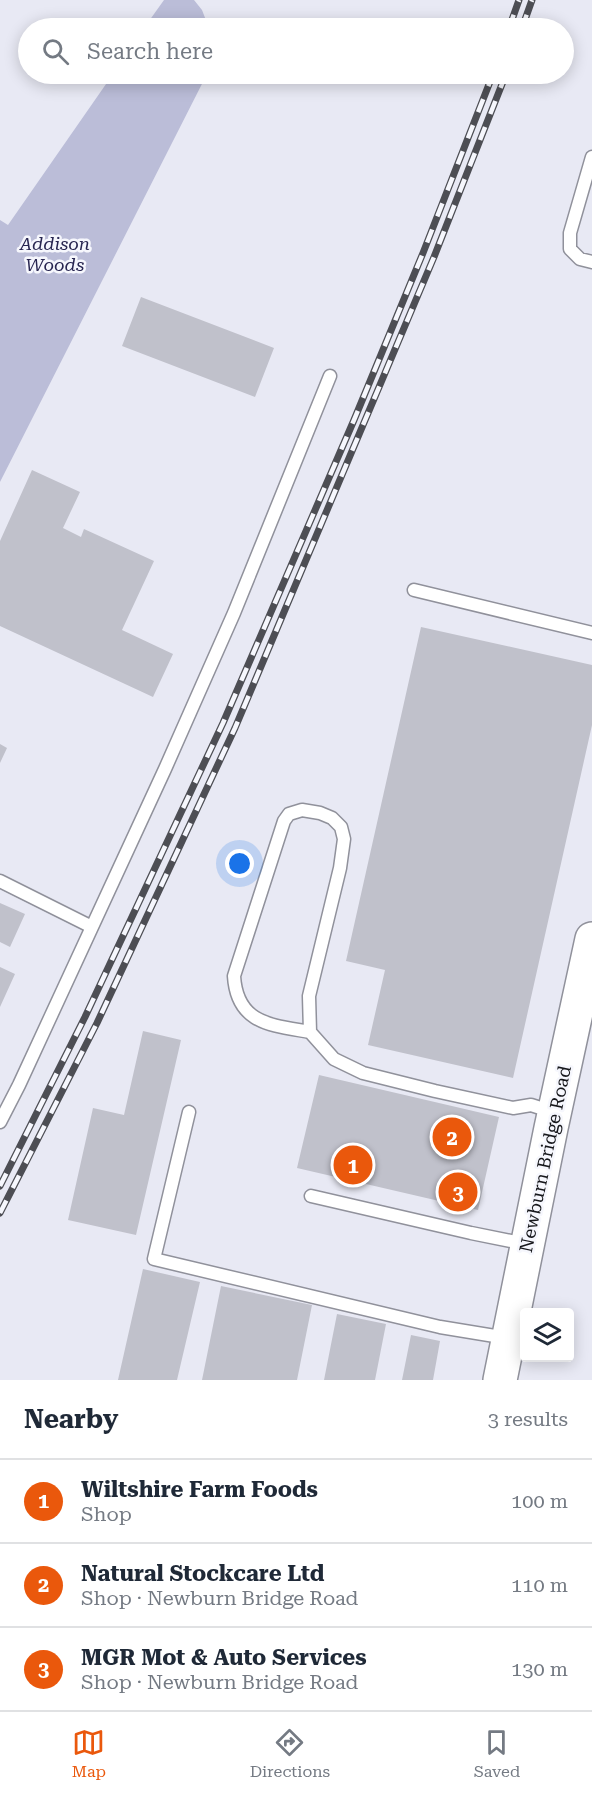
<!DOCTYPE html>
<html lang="en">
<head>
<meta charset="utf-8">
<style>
  :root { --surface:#fff; --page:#f6f6f7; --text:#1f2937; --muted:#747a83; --line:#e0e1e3; --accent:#ea580c }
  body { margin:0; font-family:"Roboto Serif",serif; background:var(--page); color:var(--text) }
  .controls { position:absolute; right:18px; bottom:18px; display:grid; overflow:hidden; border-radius:6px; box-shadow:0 3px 15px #0003 }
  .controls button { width:54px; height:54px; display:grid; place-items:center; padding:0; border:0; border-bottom:2px solid var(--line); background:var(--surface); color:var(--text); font:30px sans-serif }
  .you { position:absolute; left:240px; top:864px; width:21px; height:21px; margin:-15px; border:4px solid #fff; border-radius:50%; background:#1a73e8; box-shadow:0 0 0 9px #1a73e833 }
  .badge { display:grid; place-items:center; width:39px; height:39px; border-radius:50%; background:var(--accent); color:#fff; font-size:20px; font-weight:700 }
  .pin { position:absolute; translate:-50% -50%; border:3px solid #fff; box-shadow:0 2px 6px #0006 }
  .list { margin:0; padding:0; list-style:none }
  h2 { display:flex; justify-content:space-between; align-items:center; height:78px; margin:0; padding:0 24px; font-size:26px }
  h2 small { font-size:20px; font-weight:400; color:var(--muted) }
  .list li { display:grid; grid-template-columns:39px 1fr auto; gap:18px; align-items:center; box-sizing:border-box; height:84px; padding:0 24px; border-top:2px solid var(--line) }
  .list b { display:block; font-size:22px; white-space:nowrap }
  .list p { margin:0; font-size:20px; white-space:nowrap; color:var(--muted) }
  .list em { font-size:20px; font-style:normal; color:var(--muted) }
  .icon { flex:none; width:33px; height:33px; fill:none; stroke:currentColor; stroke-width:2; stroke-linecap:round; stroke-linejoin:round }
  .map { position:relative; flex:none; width:592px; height:1380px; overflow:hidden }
  .search { position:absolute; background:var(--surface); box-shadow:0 3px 15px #0003; left:18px; right:18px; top:18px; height:66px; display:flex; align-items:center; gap:15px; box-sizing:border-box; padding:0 21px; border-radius:33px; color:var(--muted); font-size:22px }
  .sheet { height:330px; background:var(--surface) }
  nav { display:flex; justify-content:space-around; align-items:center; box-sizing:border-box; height:84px; border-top:2px solid var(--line); background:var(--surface); font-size:16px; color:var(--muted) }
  nav a { display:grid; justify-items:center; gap:3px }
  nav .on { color:var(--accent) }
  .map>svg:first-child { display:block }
  .green { fill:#bbbdd8 }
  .building { fill:#c0c1cb }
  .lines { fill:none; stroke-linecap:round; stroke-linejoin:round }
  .lane-casing { stroke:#90919b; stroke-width:15 }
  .secondary-casing { stroke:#90919b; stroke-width:36 }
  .lane { stroke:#fff; stroke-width:12 }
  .secondary { stroke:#fff; stroke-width:33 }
  .rail-casing { stroke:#4d4e54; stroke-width:7 }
  .rail { stroke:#f6f7fd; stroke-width:4.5; stroke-dasharray:14; stroke-linecap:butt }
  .labels { text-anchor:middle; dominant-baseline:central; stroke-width:5; stroke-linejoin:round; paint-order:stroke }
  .park-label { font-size:18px; font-style:italic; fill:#282651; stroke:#f6f7fd }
  .street-label { font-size:18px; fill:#16171b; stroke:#f6f7fd }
</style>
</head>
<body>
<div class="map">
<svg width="592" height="1380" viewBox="0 0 592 1380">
  <rect width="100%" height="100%" fill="#e8e9f4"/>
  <path class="green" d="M 164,0 L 194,0 L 202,10 L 209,28 L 144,28 Z
    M 113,74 L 207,74 L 0,482 L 0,220 L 8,225 Z"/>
  <path class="building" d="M 141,297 L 274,348 L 255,397 L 122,346 Z
    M 32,470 L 80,492 L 63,528 L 81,537 L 84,529 L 154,561 L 122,630 L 173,654 L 153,697 L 0,626 L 0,541 Z
    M 421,627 L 592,665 L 592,725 L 513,1078 L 368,1045 L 385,970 L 346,961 Z
    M 0,744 L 7,748 L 0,763 Z
    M 0,903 L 25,914 L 10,947 L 0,942 Z
    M 0,967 L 15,974 L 0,1007 Z
    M 143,1031 L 181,1040 L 136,1235 L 68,1220 L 93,1108 L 124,1115 Z
    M 319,1075 L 499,1117 L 478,1210 L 297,1168 Z
    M 143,1269 L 200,1282 L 177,1380 L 118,1380 Z
    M 221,1286 L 312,1305 L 297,1380 L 202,1380 Z
    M 337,1314 L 386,1324 L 375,1380 L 324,1380 Z
    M 411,1335 L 440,1341 L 433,1380 L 402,1380 Z"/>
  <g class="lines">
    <g class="lane-casing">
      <path id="lane" d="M 592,157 L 570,233 L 570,249 L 580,259 L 592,262
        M 414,590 L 592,633
        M 0,881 L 92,927
        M 310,1032 C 271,1025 237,1024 234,976 L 284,821 L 289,814 L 302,810 L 320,813 L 332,818 L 341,827 L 344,839 L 340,868 L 309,996 L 310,1032 L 334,1059 L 363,1073 L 435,1091 L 513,1108 L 531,1105 L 553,1112
        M 189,1112 L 154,1259 L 440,1327 L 507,1338
        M 0,1122 L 19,1085 L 165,769 L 234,613 L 330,376
        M 311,1196 L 471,1233 L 526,1244"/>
    </g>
    <g class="secondary-casing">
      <path id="secondary" d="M 500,1380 L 551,1128 L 592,939"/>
    </g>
    <use href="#lane" class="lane"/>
    <use href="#secondary" class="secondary"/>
    <g class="rail-casing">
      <path id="rail" d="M 509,28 L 519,0
        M 522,28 L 532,0
        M 0,1186 L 85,1017 L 223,723 L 354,420 L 423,253 L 493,74
        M 0,1213 L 97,1023 L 235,728 L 434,257 L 506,74"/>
    </g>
    <use href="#rail" class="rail"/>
  </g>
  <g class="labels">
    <g class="park-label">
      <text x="55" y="243">Addison<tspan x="55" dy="21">Woods</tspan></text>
    </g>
    <g class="street-label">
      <text transform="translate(545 1159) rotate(-78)">Newburn Bridge Road</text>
    </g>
  </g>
</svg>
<div class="controls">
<button><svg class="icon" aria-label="layers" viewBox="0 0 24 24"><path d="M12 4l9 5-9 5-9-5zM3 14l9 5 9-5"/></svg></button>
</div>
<div class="you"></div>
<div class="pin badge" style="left:353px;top:1165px">1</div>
<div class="pin badge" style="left:452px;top:1137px">2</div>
<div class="pin badge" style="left:458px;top:1192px">3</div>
<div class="search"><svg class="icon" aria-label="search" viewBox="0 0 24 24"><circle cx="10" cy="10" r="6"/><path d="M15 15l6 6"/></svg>Search here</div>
</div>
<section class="sheet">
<h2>Nearby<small>3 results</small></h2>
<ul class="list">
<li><span class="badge">1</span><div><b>Wiltshire Farm Foods</b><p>Shop</p></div><em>100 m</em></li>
<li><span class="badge">2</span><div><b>Natural Stockcare Ltd</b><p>Shop · Newburn Bridge Road</p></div><em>110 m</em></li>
<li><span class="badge">3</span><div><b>MGR Mot &amp; Auto Services</b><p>Shop · Newburn Bridge Road</p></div><em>130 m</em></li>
</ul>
</section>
<nav>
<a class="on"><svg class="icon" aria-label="map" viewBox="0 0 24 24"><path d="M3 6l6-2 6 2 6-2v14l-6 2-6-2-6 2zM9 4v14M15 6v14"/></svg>Map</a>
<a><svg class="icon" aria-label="directions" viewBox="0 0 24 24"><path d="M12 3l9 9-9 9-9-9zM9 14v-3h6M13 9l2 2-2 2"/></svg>Directions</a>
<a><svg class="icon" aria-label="saved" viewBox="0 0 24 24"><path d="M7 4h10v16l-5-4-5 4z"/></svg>Saved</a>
</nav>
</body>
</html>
